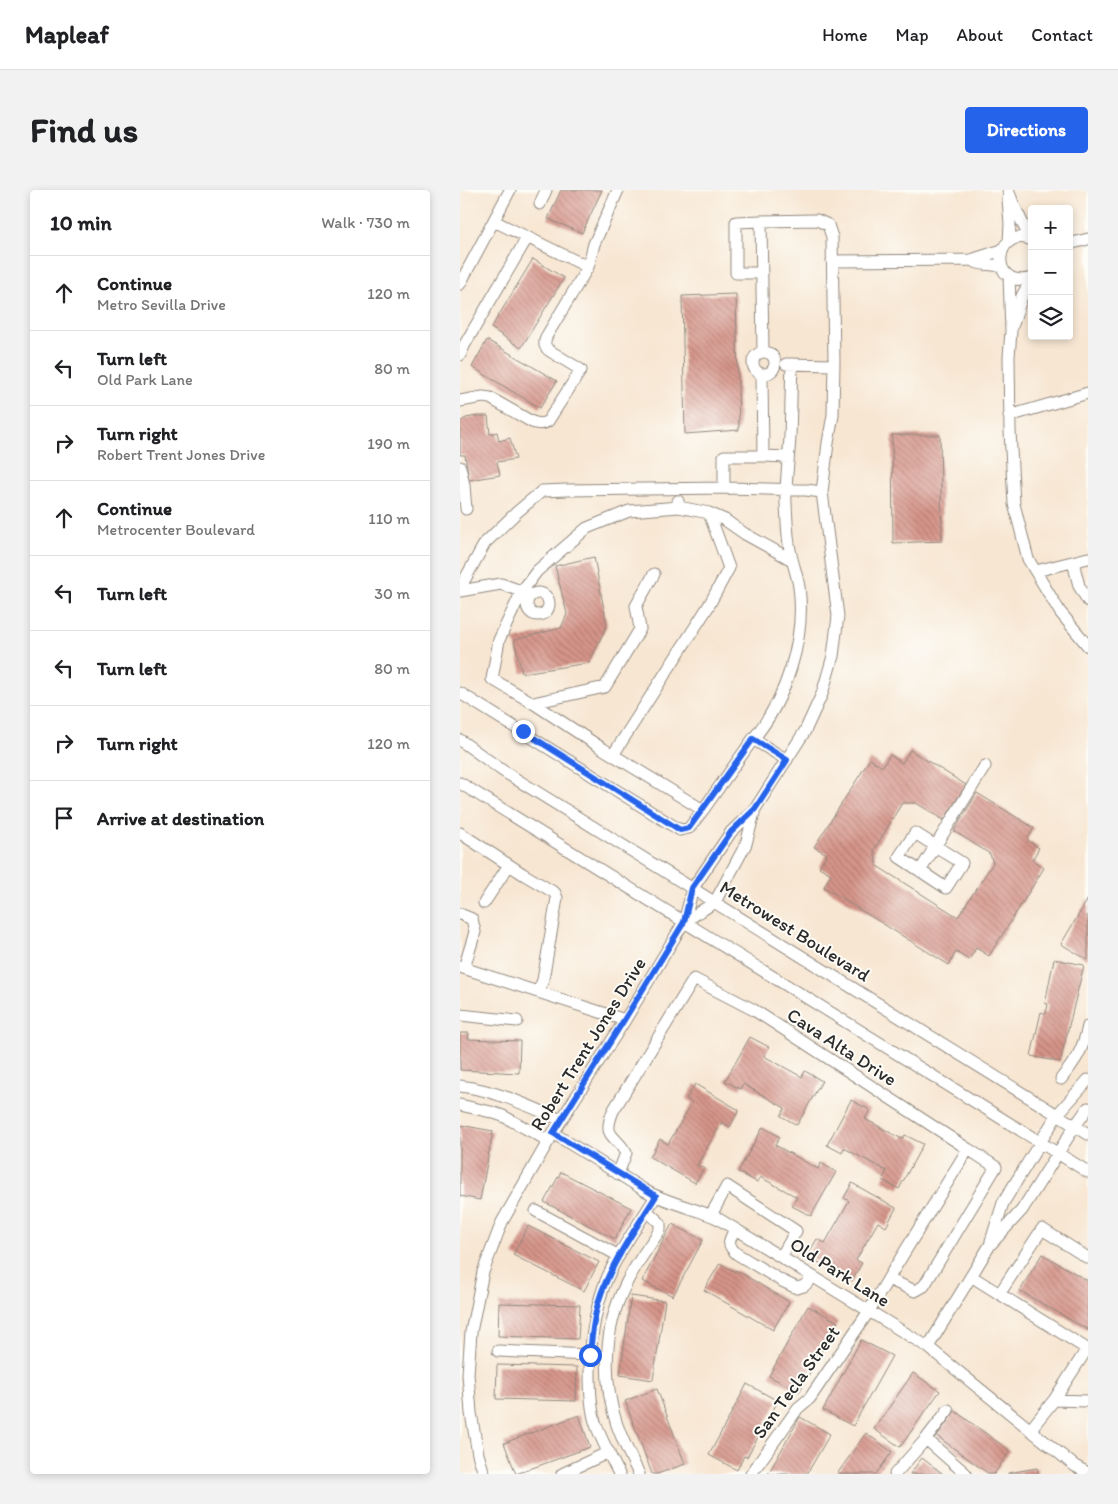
<!DOCTYPE html>
<html lang="en">
<head>
<meta charset="utf-8">
<style>
  :root { --surface:#fff; --page:#f2f2f2; --text:#202124; --muted:#757577; --line:#e0e0e0; --accent:#2563eb }
  body { margin:0; font-family:Itim,sans-serif; background:var(--page); color:var(--text) }
  .controls { position:absolute; right:15px; top:15px; display:grid; overflow:hidden; border-radius:5px; box-shadow:0 2px 8px #0003 }
  .controls button { width:45px; height:45px; display:grid; place-items:center; padding:0; border:0; border-bottom:1px solid var(--line); background:var(--surface); color:var(--text); font:25px sans-serif }
  .stop { position:absolute; width:15px; height:15px; margin:-11px; border:4px solid #2563eb; border-radius:50%; background:#fff }
  .stop.end { background:#2563eb; border-color:#fff; box-shadow:0 1px 5px #0008 }
  .list { margin:0; padding:0; list-style:none }
  h2 { display:flex; justify-content:space-between; align-items:center; height:65px; margin:0; padding:0 20px; font-size:21px }
  h2 small { font-size:16px; font-weight:400; color:var(--muted) }
  .list li { display:grid; grid-template-columns:32px 1fr auto; gap:15px; align-items:center; box-sizing:border-box; height:75px; padding:0 20px; border-top:1px solid var(--line) }
  .list b { display:block; font-size:19px; white-space:nowrap }
  .list p { margin:0; font-size:16px; white-space:nowrap; color:var(--muted) }
  .list em { font-size:16px; font-style:normal; color:var(--muted) }
  .icon { flex:none; width:28px; height:28px; fill:none; stroke:currentColor; stroke-width:2; stroke-linecap:round; stroke-linejoin:round }
  .map { position:relative; flex:none; width:628px; height:1284px; overflow:hidden; border-radius:5px }
  header { display:flex; align-items:center; gap:30px; box-sizing:border-box; height:70px; padding:0 25px; background:var(--surface); border-bottom:1px solid var(--line) }
  header strong { font-size:24px }
  nav { display:flex; gap:28px; margin-inline-start:auto; font-size:18px }
  .intro { display:flex; align-items:center; justify-content:space-between; box-sizing:border-box; height:120px; padding:0 30px }
  h1 { margin:0; font-size:35px }
  .button { padding:12px 22px; border-radius:5px; background:var(--accent); color:#fff; font-size:18px; font-weight:700 }
  main { display:flex; gap:30px; padding:0 30px }
  aside { flex:1; background:var(--surface); border-radius:5px; box-shadow:0 2px 8px #0003 }
  .map>svg:first-child { display:block }
  .building { fill:url(#building-back-hatch) }
  .lines { fill:none; stroke-linecap:round; stroke-linejoin:round }
  .minor-casing { stroke:#91887e; stroke-width:13 }
  .minor { stroke:#fff; stroke-width:11 }
  .route { stroke:#2563eb; stroke-width:6 }
  .labels { text-anchor:middle; dominant-baseline:central; stroke-width:4; stroke-linejoin:round; paint-order:stroke }
  .street-label { font-size:19px; fill:#2b2b2b; stroke:#fdfcf7 }
</style>
</head>
<body>
<header>
<strong>Mapleaf</strong>
<nav><a>Home</a><a>Map</a><a>About</a><a>Contact</a></nav>
</header>
<div class="intro"><h1>Find us</h1><a class="button">Directions</a></div>
<main>
<aside>
<h2>10 min<small>Walk · 730 m</small></h2>
<ul class="list">
<li><svg class="icon" aria-label="ahead" viewBox="0 0 24 24"><path d="M12 20V5M6 11l6-6 6 6"/></svg><div><b>Continue</b><p>Metro Sevilla Drive</p></div><em>120 m</em></li>
<li><svg class="icon" aria-label="left" viewBox="0 0 24 24"><path d="M17 20v-9H6M10 6l-5 5 5 5"/></svg><div><b>Turn left</b><p>Old Park Lane</p></div><em>80 m</em></li>
<li><svg class="icon" aria-label="right" viewBox="0 0 24 24"><path d="M7 20v-9h11M14 6l5 5-5 5"/></svg><div><b>Turn right</b><p>Robert Trent Jones Drive</p></div><em>190 m</em></li>
<li><svg class="icon" aria-label="ahead" viewBox="0 0 24 24"><path d="M12 20V5M6 11l6-6 6 6"/></svg><div><b>Continue</b><p>Metrocenter Boulevard</p></div><em>110 m</em></li>
<li><svg class="icon" aria-label="left" viewBox="0 0 24 24"><path d="M17 20v-9H6M10 6l-5 5 5 5"/></svg><div><b>Turn left</b></div><em>30 m</em></li>
<li><svg class="icon" aria-label="left" viewBox="0 0 24 24"><path d="M17 20v-9H6M10 6l-5 5 5 5"/></svg><div><b>Turn left</b></div><em>80 m</em></li>
<li><svg class="icon" aria-label="right" viewBox="0 0 24 24"><path d="M7 20v-9h11M14 6l5 5-5 5"/></svg><div><b>Turn right</b></div><em>120 m</em></li>
<li><svg class="icon" aria-label="arrive" viewBox="0 0 24 24"><path d="M6 21V4h12l-3 4 3 4H6"/></svg><div><b>Arrive at destination</b></div></li>
</ul>
</aside>
<div class="map">
<svg width="628" height="1284" viewBox="0 0 628 1284">
  <defs>
    <pattern id="building-back-hatch" width="6" height="6" patternUnits="userSpaceOnUse" patternTransform="scale(1.25)"><rect width="6" height="6" fill="#d69489"/><path d="M-1 5l2 2M0 0l6 6M5-1l2 2" fill="none" stroke="#ae7970"/></pattern>
  </defs>
  <rect width="100%" height="100%" fill="#fdfcf7"/>
  <filter id="ink" filterUnits="userSpaceOnUse"><feTurbulence type="fractalNoise" baseFrequency=".02" numOctaves="2"/><feDisplacementMap in="SourceGraphic" scale="10" xChannelSelector="R" yChannelSelector="G"/><feConvolveMatrix kernelMatrix="1 2 1 2 8 2 1 2 1" color-interpolation-filters="sRGB"/></filter>
  <filter id="wash" filterUnits="userSpaceOnUse"><feTurbulence type="fractalNoise" baseFrequency=".0096" numOctaves="4" result="noise"/><feDisplacementMap in="SourceGraphic" scale="20" xChannelSelector="R" yChannelSelector="G"/><feGaussianBlur stdDeviation="1.12" result="paint"/><feColorMatrix in="noise" values="0 0 0 0 0 0 0 0 0 0 0 0 0 0 0 0 0 1.4 0 .05"/><feComposite in="paint" operator="in"/></filter>
  <g filter="url(#wash)">
    <rect width="100%" height="100%" fill="#f7e6d2"/>
    <g id="blocks">
      <path class="building" d="M 101,0 L 142,0 L 122,43 L 88,29 Z
        M 73,69 L 104,88 L 61,158 L 31,138 Z
        M 276,104 L 279,240 L 225,244 L 222,106 Z
        M 27,150 L 97,191 L 80,218 L 12,177 Z
        M 17,226 L 28,226 L 30,244 L 37,242 L 39,251 L 50,248 L 56,269 L 37,272 L 40,285 L 9,290 L 5,265 L 0,265 L 0,232 L 6,228 Z
        M 432,245 L 480,245 L 482,351 L 433,353 Z
        M 134,367 L 147,435 L 129,473 L 62,483 L 54,450 L 101,438 L 107,424 L 95,376 Z
        M 450,560 L 506,595 L 484,630 L 456,613 L 442,613 L 414,660 L 417,676 L 498,727 L 533,673 L 530,664 L 494,641 L 517,603 L 574,638 L 567,650 L 579,658 L 572,670 L 584,678 L 529,766 L 516,758 L 509,770 L 496,762 L 489,775 L 364,697 L 371,684 L 359,677 L 367,664 L 354,657 L 410,569 L 422,577 L 430,565 L 442,573 Z
        M 628,709 L 628,770 L 601,754 Z
        M 594,769 L 624,775 L 600,872 L 571,866 L 581,822 L 586,824 L 588,814 L 585,813 Z
        M 0,843 L 9,843 L 8,849 L 60,851 L 59,883 L 0,880 Z
        M 290,847 L 309,857 L 304,866 L 342,887 L 345,881 L 362,891 L 337,935 L 321,926 L 325,918 L 283,894 L 280,899 L 265,891 Z
        M 235,894 L 279,920 L 270,937 L 262,932 L 237,975 L 244,978 L 235,993 L 190,967 L 200,949 L 208,954 L 232,913 L 226,909 Z
        M 391,910 L 410,920 L 405,929 L 442,949 L 445,945 L 463,954 L 439,999 L 422,990 L 427,981 L 384,958 L 382,963 L 367,955 Z
        M 0,935 L 33,941 L 20,1010 L 0,1006 Z
        M 303,937 L 320,947 L 315,955 L 358,979 L 361,973 L 376,982 L 351,1026 L 332,1016 L 337,1007 L 300,987 L 297,992 L 278,982 Z
        M 101,982 L 171,1018 L 155,1049 L 84,1012 Z
        M 392,993 L 436,1018 L 426,1037 L 418,1032 L 396,1070 L 402,1073 L 392,1091 L 347,1066 L 357,1049 L 365,1053 L 389,1011 L 384,1008 Z
        M 212,1034 L 243,1050 L 213,1106 L 182,1091 Z
        M 68,1036 L 139,1072 L 124,1101 L 53,1065 Z
        M 582,1064 L 628,1091 L 628,1140 L 560,1101 Z
        M 260,1073 L 275,1082 L 276,1080 L 329,1112 L 313,1140 L 244,1100 Z
        M 171,1106 L 205,1111 L 193,1190 L 160,1185 Z
        M 39,1113 L 120,1115 L 118,1149 L 38,1146 Z
        M 348,1116 L 378,1132 L 339,1202 L 309,1186 Z
        M 401,1150 L 432,1166 L 393,1236 L 363,1220 Z
        M 37,1175 L 117,1177 L 116,1211 L 36,1209 Z
        M 453,1183 L 480,1201 L 440,1257 L 414,1239 Z
        M 287,1194 L 318,1211 L 287,1267 L 284,1266 L 277,1280 L 249,1265 Z
        M 197,1199 L 225,1274 L 197,1284 L 192,1284 L 165,1211 Z
        M 495,1221 L 550,1261 L 534,1284 L 529,1284 L 477,1246 Z
        M 119,1225 L 130,1257 L 56,1284 L 44,1253 Z
        M 340,1227 L 370,1244 L 347,1284 L 308,1284 Z
        M 406,1243 L 432,1262 L 416,1284 L 377,1284 Z
        M 462,1268 L 483,1284 L 450,1284 Z
        M 577,1278 L 578,1284 L 548,1284 L 548,1283 Z"/>
    </g>
  </g>
  <g filter="url(#ink)">
    <use href="#blocks" fill-opacity="0" stroke="#91887e" stroke-width="1"/>
    <g class="lines">
      <g class="minor-casing">
        <path id="minor" d="M 548,0 L 553,13 L 570,49
          M 548,9 L 550,34 L 549,52
          M 80,14 L 86,0
          M 301,31 L 276,32 L 276,83 L 302,83
          M 572,50 C 534,34 527,101 572,88
          M 609,54 L 628,49
          M 372,71 L 511,70 L 542,60
          M 513,71 C 521,76 532,73 541,77
          M 128,77 L 134,54 L 158,0
          M 549,86 L 551,141 L 549,167 L 550,241 L 554,314 L 568,369 L 600,422 L 628,456
          M 0,94 L 50,0
          M 553,134 L 562,106 L 572,88
          M293 173a11 11 0 1 1 22 0a11 11 0 1 1-22 0Z
          M 0,165 L 5,154 L 67,48
          M 326,174 L 374,175
          M 0,211 L 23,207 L 30,208 L 72,232 C 78,234 82,235 88,231 L 121,180 L 90,161 C 84,157 84,154 86,147 L 128,77 L 34,31
          M 549,226 L 628,203
          M 303,266 L 328,267
          M 0,277 L 4,295 L 6,319
          M 264,298 L 264,266 L 303,266 L 302,184
          M 218,311 L 219,317 L 249,323 L 265,330 L 285,344 L 332,370
          M 219,317 L 169,321 L 127,338 L 77,381 L 62,401 L 39,450 L 32,489 L 73,513 L 140,557 L 243,620 L 293,549 L 327,570
          M 613,372 L 619,396 L 628,411
          M 576,381 L 628,368
          M 0,398 L 25,353 L 57,322 L 82,301 L 107,300 L 264,298 L 346,300 L 362,302
          M 0,401 L 41,394 L 72,405
          M67 414a11 11 0 1 1 22 0a11 11 0 1 1-22 0Z
          M 0,503 L 220,640 L 229,638 L 243,620
          M 73,513 L 145,497 L 180,439 L 176,416 L 194,384
          M 293,549 C 326,510 346,448 339,397 C 337,384 332,372 330,360 C 327,345 327,329 326,315 C 325,292 329,269 330,246 C 331,222 331,198 332,174
          M 0,550 L 43,581 L 628,944
          M 153,565 L 248,417 L 269,378 L 249,323
          M 0,593 L 628,982
          M 0,643 L 63,684 L 95,703 L 97,708 L 83,790 L 78,802
          M 455,643 L 502,673 L 486,698 L 439,667 Z
          M 460,681 L 525,576
          M 24,713 L 49,675
          M 0,724 L 12,729 L 15,742 L 4,778
          M 224,732 L 255,712 L 286,654 L 295,619
          M 0,777 L 165,830
          M 0,825 L 57,831
          M 601,889 C 616,870 623,860 628,836
          M 0,896 C 35,900 69,916 101,930
          M 0,915 L 31,922 L 43,926 L 89,951
          M 93,943 L 186,1001 C 208,1013 234,1018 257,1028 L 468,1157 L 615,1276 L 628,1283
          M 158,984 L 166,963 C 155,943 142,949 153,921 L 234,789 L 294,820 L 508,959
          M 76,1021 L 159,1066
          M 251,1025 L 267,996 L 336,1041 L 321,1067
          M 275,1039 C 269,1051 266,1054 277,1064 L 322,1091 L 337,1098 L 344,1096 L 353,1087
          M 531,1051 L 543,1013 L 597,925 L 628,890
          M 511,1086 L 627,1159
          M 540,1103 L 582,1039 L 628,1068
          M 468,1157 L 530,1055 L 562,1020 L 615,936 L 628,918
          M 38,1161 L 130,1165
          M 594,1210 L 628,1211
          M 570,1240 L 594,1210 L 627,1159 L 628,1160
          M 466,1249 L 506,1284
          M 24,1284 L 18,1264 L 11,1223 L 8,1184 L 11,1142 L 23,1082 L 42,1032 L 93,943 L 165,830 L 224,732 L 233,698 L 271,642 L 295,619 L 345,541 L 362,504 L 373,466 L 378,426 L 362,302 L 368,253 L 373,225 L 374,171 L 372,47 L 368,35 L 357,30 L 301,31 L 303,162
          M 102,1284 L 149,1262
          M 159,1284 C 151,1267 141,1250 135,1232 C 131,1218 130,1197 130,1182 C 130,1153 134,1124 144,1096 C 155,1066 179,1034 196,1006
          M 179,1284 C 171,1268 163,1251 157,1235 C 142,1190 144,1138 165,1096 C 174,1076 188,1058 200,1040 L 200,1033 L 187,1021
          M 291,1284 L 338,1218 L 350,1208 L 409,1121 L 428,1089 L 455,1101 L 464,1096 L 536,977 L 508,959 L 428,1089
          M 435,1284 L 466,1249 L 488,1220"/>
      </g>
      <use href="#minor" class="minor"/>
    </g>
  </g>
  <g class="lines" filter="url(#ink)">
    <path class="route" d="M 63,541 L 220,640 L 229,638 L 293,549 L 327,570 L 295,619 L 271,642 L 232,698 L 224,732 L 164,830 L 93,943 L 196,1006 C 178,1035 158,1063 145,1094 C 135,1116 132,1141 130,1165"/>
  </g>
  <g class="labels">
    <g class="street-label">
      <text transform="translate(335 741) rotate(32)">Metrowest Boulevard</text>
      <text transform="translate(128 854) rotate(-58)">Robert Trent Jones Drive</text>
      <text transform="translate(382 857) rotate(33)">Cava Alta Drive</text>
      <text transform="translate(380 1082) rotate(32)">Old Park Lane</text>
      <text transform="translate(336 1192) rotate(-54)">San Tecla Street</text>
    </g>
  </g>
</svg>
<div class="controls">
<button>+</button>
<button>−</button>
<button><svg class="icon" aria-label="layers" viewBox="0 0 24 24"><path d="M12 4l9 5-9 5-9-5zM3 14l9 5 9-5"/></svg></button>
</div>
<div class="stop" style="left:130px;top:1165px"></div>
<div class="stop end" style="left:63px;top:541px"></div>
</div>
</main>
</body>
</html>
